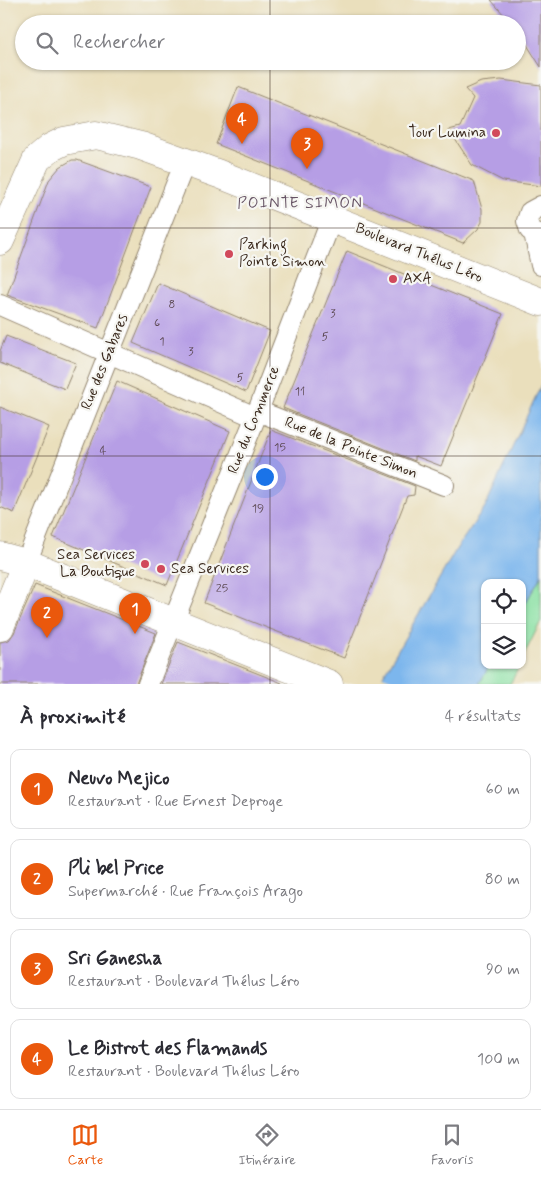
<!DOCTYPE html>
<html lang="fr">
<head>
<meta charset="utf-8">
<style>
  :root { --surface:#fff; --page:#f2f2f3; --text:#2b2b33; --muted:#7c7c81; --line:#e1e1e2; --accent:#ea580c }
  body { margin:0; font-family:Mynerve,sans-serif; background:var(--page); color:var(--text) }
  .controls { position:absolute; right:15px; bottom:15px; display:grid; overflow:hidden; border-radius:10px; box-shadow:0 1px 4px #0004 }
  .controls button { width:45px; height:45px; display:grid; place-items:center; padding:0; border:0; border-bottom:1px solid var(--line); background:var(--surface); color:var(--text); font:25px sans-serif }
  .you { position:absolute; left:264px; top:476px; width:18px; height:18px; margin:-12px; border:4px solid #fff; border-radius:50%; background:#1a73e8; box-shadow:0 0 0 8px #1a73e833 }
  .badge { display:grid; place-items:center; width:32px; height:32px; border-radius:50%; background:var(--accent); color:#fff; font-size:16px; font-weight:700 }
  .pin { position:absolute; translate:-50% -41px; filter:drop-shadow(0 1px 2px #0008) }
  .pin::after { content:''; position:absolute; top:26px; width:18px; height:15px; background:inherit; clip-path:polygon(0 0,100% 0,50% 100%) }
  .list { margin:0; padding:0; list-style:none }
  h2 { display:flex; justify-content:space-between; align-items:center; height:65px; margin:0; padding:0 20px; font-size:21px }
  h2 small { font-size:16px; font-weight:400; color:var(--muted) }
  .list li { display:grid; grid-template-columns:32px 1fr auto; gap:15px; align-items:center; box-sizing:border-box; height:80px; margin:0 10px 10px; padding:0 10px; border:1px solid var(--line); border-radius:10px }
  .list b { display:block; font-size:19px; white-space:nowrap }
  .list p { margin:0; font-size:16px; white-space:nowrap; color:var(--muted) }
  .list em { font-size:16px; font-style:normal; color:var(--muted) }
  .icon { flex:none; width:28px; height:28px; fill:none; stroke:currentColor; stroke-width:2; stroke-linecap:round; stroke-linejoin:round }
  .map { position:relative; flex:none; width:541px; height:684px; overflow:hidden }
  .search { position:absolute; background:var(--surface); box-shadow:0 1px 4px #0004; left:15px; right:15px; top:15px; height:55px; display:flex; align-items:center; gap:12px; box-sizing:border-box; padding:0 18px; border-radius:28px; color:var(--muted); font-size:19px }
  .sheet { height:425px; background:var(--surface) }
  nav { display:flex; justify-content:space-around; align-items:center; box-sizing:border-box; height:70px; border-top:1px solid var(--line); background:var(--surface); font-size:14px; color:var(--muted) }
  nav a { display:grid; justify-items:center; gap:2px }
  nav .on { color:var(--accent) }
  .map>svg:first-child { display:block }
  .green { fill:#8be1a4; stroke:#638661 }
  .water { fill:#7cb6ed; stroke:#5c7086 }
  .pier { fill:#eadfbc }
  .building { fill:#b69ee5 }
  .lines { fill:none; stroke-linecap:round; stroke-linejoin:round }
  .minor-casing { stroke:#92846d; stroke-width:22 }
  .secondary-casing { stroke:#92846d; stroke-width:29 }
  .primary-casing { stroke:#92846d; stroke-width:29 }
  .minor { stroke:#fff; stroke-width:20 }
  .secondary { stroke:#fff; stroke-width:28 }
  .primary { stroke:#fff; stroke-width:28 }
  .grid { fill:none; stroke:#3b2a1e; stroke-width:1; stroke-opacity:0.55 }
  .poi-dot { fill:#d1495b; stroke:#f6f6f2; stroke-width:2 }
  .labels { text-anchor:middle; dominant-baseline:central; stroke-width:4.5; stroke-linejoin:round; paint-order:stroke }
  .number-label { font-size:12px; fill:#5a4750 }
  .poi-label { font-size:15px; fill:#3b2a1e; stroke:#f6f6f2; text-anchor:start }
  .street-label { font-size:15px; fill:#3b2a1e; stroke:#f6f6f2 }
  .neighbourhood-label { font-size:16px; letter-spacing:1px; fill:#665364; stroke:#f6f6f2 }
</style>
</head>
<body>
<div class="map">
<svg width="541" height="684" viewBox="0 0 541 684">
  <rect width="100%" height="100%" fill="#f6f6f2"/>
  <filter id="ink" filterUnits="userSpaceOnUse"><feTurbulence type="fractalNoise" baseFrequency=".02" numOctaves="2"/><feDisplacementMap in="SourceGraphic" scale="10" xChannelSelector="R" yChannelSelector="G"/><feConvolveMatrix kernelMatrix="1 2 1 2 8 2 1 2 1" color-interpolation-filters="sRGB"/></filter>
  <filter id="wash" filterUnits="userSpaceOnUse"><feTurbulence type="fractalNoise" baseFrequency=".0096" numOctaves="4" result="noise"/><feDisplacementMap in="SourceGraphic" scale="20" xChannelSelector="R" yChannelSelector="G"/><feGaussianBlur stdDeviation="1.12" result="paint"/><feColorMatrix in="noise" values="0 0 0 0 0 0 0 0 0 0 0 0 0 0 0 0 0 1.4 0 .05"/><feComposite in="paint" operator="in"/></filter>
  <g filter="url(#wash)">
    <rect width="100%" height="100%" fill="#eadfbc"/>
    <path class="green" d="M 541,576 L 541,621 L 522,659 L 522,609 Z
      M 490,665 L 520,665 L 510,684 L 479,684 Z"/>
    <path class="water" d="M 541,385 L 541,576 L 522,609 L 522,583 L 485,583 L 485,665 L 490,665 L 479,684 L 378,684 L 457,548 L 485,507 Z"/>
    <path class="pier" d="M 380,675 L 403,684 L 376,684 Z"/>
    <g id="blocks">
      <path class="building" d="M 491,0 L 541,0 L 541,67 L 517,29 L 517,24 L 512,24 Z
        M 501,80 L 541,85 L 541,186 L 503,181 L 472,165 L 449,130 L 460,127 L 473,98 L 465,89 L 481,82 Z
        M 238,87 L 474,181 L 482,209 L 482,222 L 478,229 L 463,243 L 216,144 Z
        M 72,160 L 77,160 L 151,187 L 98,328 L 7,295 L 49,180 L 60,167 Z
        M 347,251 L 503,314 L 441,466 L 415,456 L 415,461 L 283,408 Z
        M 158,283 L 270,331 L 246,392 L 133,343 Z
        M 6,336 L 76,363 L 65,389 L 0,363 L 0,351 Z
        M 117,381 L 230,431 L 167,585 L 53,537 Z
        M 0,407 L 49,427 L 14,513 L 0,507 Z
        M 271,430 L 415,486 L 414,495 L 407,496 L 344,658 L 204,603 Z
        M 35,585 L 156,633 L 136,684 L 0,684 L 0,642 L 9,640 L 14,633 Z
        M 178,642 L 282,683 L 282,684 L 161,684 Z"/>
    </g>
  </g>
  <g filter="url(#ink)">
    <use href="#blocks" fill-opacity="0" stroke="#92846d" stroke-width="1"/>
    <g class="lines">
      <g class="minor-casing">
        <path id="minor" d="M 541,206 L 530,212 L 527,221 L 530,230 L 541,235
          M 534,233 L 541,265
          M 0,305 L 255,417
          M 258,411 L 444,485
          M 26,563 L 185,162
          M 148,684 L 258,411 L 332,218"/>
      </g>
      <g class="secondary-casing">
        <path id="secondary" d="M 0,627 L 26,563"/>
      </g>
      <g class="primary-casing">
        <path id="primary" d="M 0,241 L 37,159 L 50,148 L 64,141 L 96,135 L 141,146 L 219,174 L 541,302
          M 0,556 L 26,563 L 329,684"/>
      </g>
      <use href="#minor" class="minor"/>
      <use href="#secondary" class="secondary"/>
      <use href="#primary" class="primary"/>
    </g>
  </g>
  <path class="grid" d="M 270,0 L 270,24M 270,61 L 270,684M 0,228 L 541,228M 0,456 L 541,456"/>
  <g class="poi-dot">
    <circle cx="496" cy="133" r="5"/>
    <circle cx="229" cy="254" r="5"/>
    <circle cx="393" cy="279" r="5"/>
    <circle cx="145" cy="564" r="5"/>
    <circle cx="161" cy="569" r="5"/>
  </g>
  <g class="labels">
    <g class="number-label">
      <text x="172" y="305">8</text>
      <text x="333" y="314">3</text>
      <text x="157" y="323">6</text>
      <text x="325" y="337">5</text>
      <text x="162" y="342">1</text>
      <text x="191" y="352">3</text>
      <text x="240" y="378">5</text>
      <text x="300" y="392">11</text>
      <text x="280" y="448">15</text>
      <text x="103" y="451">4</text>
      <text x="258" y="509">19</text>
      <text x="222" y="589">25</text>
    </g>
    <g class="poi-label">
      <text x="486" y="133" text-anchor="end">Tour Lumina</text>
      <text x="239" y="245">Parking<tspan x="239" dy="17">Pointe Simon</tspan></text>
      <text x="403" y="279">AXA</text>
      <text x="135" y="555" text-anchor="end">Sea Services<tspan x="135" dy="17">La Boutique</tspan></text>
      <text x="171" y="569">Sea Services</text>
    </g>
    <g class="street-label">
      <text transform="translate(419 253) rotate(22)">Boulevard Thélus Léro</text>
      <text transform="translate(105 362) rotate(-68)">Rue des Gabares</text>
      <text transform="translate(254 420) rotate(-68)">Rue du Commerce</text>
      <text transform="translate(351 448) rotate(22)">Rue de la Pointe Simon</text>
    </g>
    <g class="neighbourhood-label">
      <text x="300" y="203">POINTE SIMON</text>
    </g>
  </g>
</svg>
<div class="controls">
<button><svg class="icon" aria-label="locate" viewBox="0 0 24 24"><circle cx="12" cy="12" r="6"/><path d="M12 2v4M12 18v4M2 12h4M18 12h4"/></svg></button>
<button><svg class="icon" aria-label="layers" viewBox="0 0 24 24"><path d="M12 4l9 5-9 5-9-5zM3 14l9 5 9-5"/></svg></button>
</div>
<div class="you"></div>
<div class="pin badge" style="left:135px;top:634px">1</div>
<div class="pin badge" style="left:47px;top:638px">2</div>
<div class="pin badge" style="left:307px;top:169px">3</div>
<div class="pin badge" style="left:242px;top:144px">4</div>
<div class="search"><svg class="icon" aria-label="search" viewBox="0 0 24 24"><circle cx="10" cy="10" r="6"/><path d="M15 15l6 6"/></svg>Rechercher</div>
</div>
<section class="sheet">
<h2>À proximité<small>4 résultats</small></h2>
<ul class="list">
<li><span class="badge">1</span><div><b>Neuvo Mejico</b><p>Restaurant · Rue Ernest Deproge</p></div><em>60 m</em></li>
<li><span class="badge">2</span><div><b>Pli bel Price</b><p>Supermarché · Rue François Arago</p></div><em>80 m</em></li>
<li><span class="badge">3</span><div><b>Sri Ganesha</b><p>Restaurant · Boulevard Thélus Léro</p></div><em>90 m</em></li>
<li><span class="badge">4</span><div><b>Le Bistrot des Flamands</b><p>Restaurant · Boulevard Thélus Léro</p></div><em>100 m</em></li>
</ul>
</section>
<nav>
<a class="on"><svg class="icon" aria-label="map" viewBox="0 0 24 24"><path d="M3 6l6-2 6 2 6-2v14l-6 2-6-2-6 2zM9 4v14M15 6v14"/></svg>Carte</a>
<a><svg class="icon" aria-label="directions" viewBox="0 0 24 24"><path d="M12 3l9 9-9 9-9-9zM9 14v-3h6M13 9l2 2-2 2"/></svg>Itinéraire</a>
<a><svg class="icon" aria-label="saved" viewBox="0 0 24 24"><path d="M7 4h10v16l-5-4-5 4z"/></svg>Favoris</a>
</nav>
</body>
</html>
